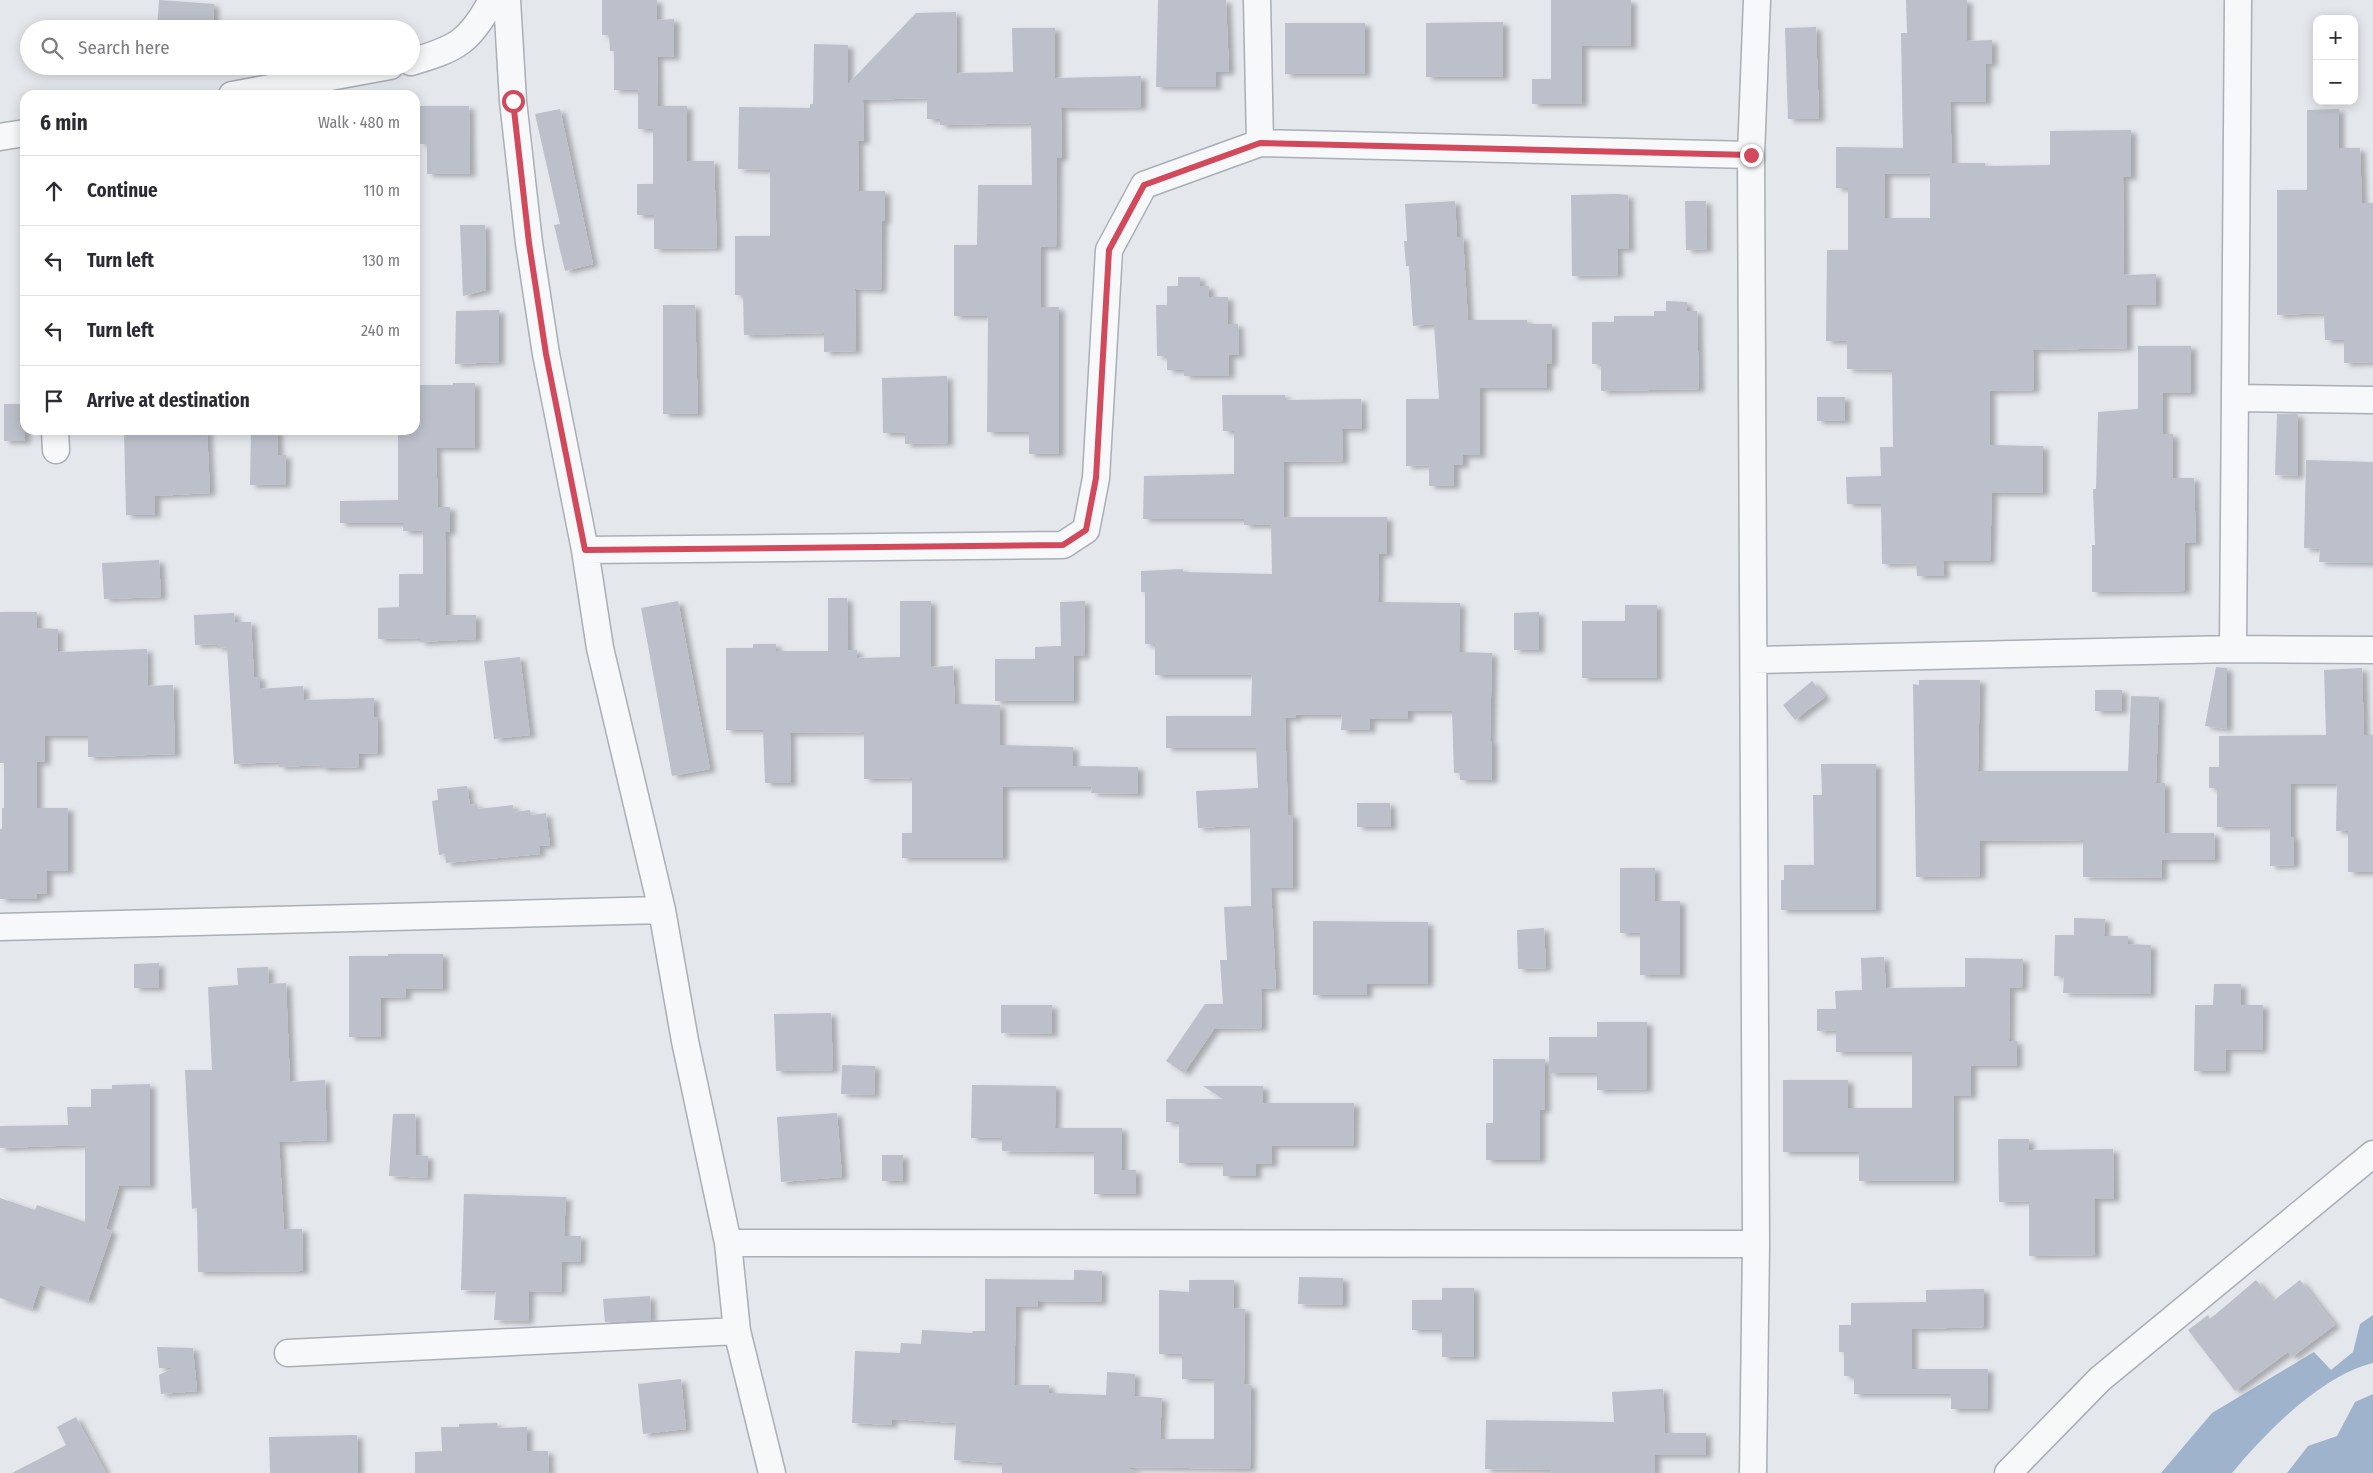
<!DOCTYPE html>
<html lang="en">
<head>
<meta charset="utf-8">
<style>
  :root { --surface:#fff; --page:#f7f7f7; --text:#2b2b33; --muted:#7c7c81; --line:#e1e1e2 }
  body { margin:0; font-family:"Fira Sans Condensed",sans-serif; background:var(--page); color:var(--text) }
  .controls { position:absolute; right:15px; top:15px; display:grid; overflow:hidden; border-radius:10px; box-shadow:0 2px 12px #0003 }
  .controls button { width:45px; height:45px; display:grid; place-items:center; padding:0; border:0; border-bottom:1px solid var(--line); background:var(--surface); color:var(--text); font:25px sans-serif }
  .stop { position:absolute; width:15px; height:15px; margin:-11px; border:4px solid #d1495b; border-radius:50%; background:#fff }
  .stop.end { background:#d1495b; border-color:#fff; box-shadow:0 1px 5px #0008 }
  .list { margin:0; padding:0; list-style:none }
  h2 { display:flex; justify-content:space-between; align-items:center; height:65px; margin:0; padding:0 20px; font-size:21px }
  h2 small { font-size:16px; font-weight:400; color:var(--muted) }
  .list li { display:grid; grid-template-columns:32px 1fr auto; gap:15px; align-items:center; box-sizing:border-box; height:70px; padding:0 20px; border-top:1px solid var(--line) }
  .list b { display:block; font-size:19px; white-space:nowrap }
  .list em { font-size:16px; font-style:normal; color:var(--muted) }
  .icon { flex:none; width:28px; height:28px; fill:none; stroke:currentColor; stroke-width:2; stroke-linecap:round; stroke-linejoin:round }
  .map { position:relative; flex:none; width:2373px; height:1473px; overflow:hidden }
  .search { position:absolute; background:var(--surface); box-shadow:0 2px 12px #0003; left:20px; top:20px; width:400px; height:55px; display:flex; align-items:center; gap:12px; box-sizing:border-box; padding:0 18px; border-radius:28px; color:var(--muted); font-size:19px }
  .panel { position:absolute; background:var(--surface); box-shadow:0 2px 12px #0003; left:20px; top:90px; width:400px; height:345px; border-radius:15px }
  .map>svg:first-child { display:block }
  .water { fill:#9fb4cc }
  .building { fill:#bbc0ca; fill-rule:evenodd; filter:url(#shadow) }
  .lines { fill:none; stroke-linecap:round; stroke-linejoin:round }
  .minor-casing { stroke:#a9aeb7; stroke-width:29 }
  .minor { stroke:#f7f8fa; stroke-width:26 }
  .route { stroke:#d1495b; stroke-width:6 }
</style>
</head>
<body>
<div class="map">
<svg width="2373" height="1473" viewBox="0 0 2373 1473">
  <defs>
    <filter id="shadow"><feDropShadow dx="5.5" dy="3" stdDeviation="2.5" flood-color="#0004"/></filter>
  </defs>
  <rect width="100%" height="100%" fill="#e4e7ec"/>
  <path class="water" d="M 2373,1315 L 2373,1363 C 2322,1375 2265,1433 2232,1473 L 2161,1473 L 2212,1413 L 2314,1352 L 2331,1370 L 2353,1352 L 2360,1324 Z
    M 2373,1394 L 2373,1473 L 2287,1473 L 2308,1446 L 2337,1436 L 2355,1402 Z"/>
  <path class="building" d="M 159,0 L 214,4 L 213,29 L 157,29 Z
    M 602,0 L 657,0 L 657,20 L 674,19 L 674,57 L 657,57 L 658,106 L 687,106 L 687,161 L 714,161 L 717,248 L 654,249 L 654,215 L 637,215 L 637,184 L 653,184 L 653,129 L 638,129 L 638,90 L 614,90 L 614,51 L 610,51 L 609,35 L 602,35 Z
    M 1158,0 L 1226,0 L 1229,72 L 1216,72 L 1216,87 L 1156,87 Z
    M 1551,0 L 1631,0 L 1631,46 L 1582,46 L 1582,104 L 1532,104 L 1532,79 L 1551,79 Z
    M 1906,0 L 1967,0 L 1967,41 L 1992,40 L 1992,64 L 1986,64 L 1986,102 L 1950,102 L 1952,163 L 1985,163 L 1985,166 L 2050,165 L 2050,131 L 2131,130 L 2131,177 L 2123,177 L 2124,275 L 2156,274 L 2156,305 L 2127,305 L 2127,348 L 2033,350 L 2034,390 L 1990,391 L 1990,445 L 2043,446 L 2043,493 L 1992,493 L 1990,561 L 1943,561 L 1944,576 L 1917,576 L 1916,563 L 1882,564 L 1881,504 L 1847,504 L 1846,477 L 1881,476 L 1880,447 L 1893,447 L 1892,370 L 1847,369 L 1847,341 L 1826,341 L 1827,250 L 1848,250 L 1848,188 L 1836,188 L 1836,147 L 1903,148 L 1901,33 L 1907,33 ZM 1885,174 L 1930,174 L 1930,218 L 1885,218 Z
    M 956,12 L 957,73 L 1013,72 L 1012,28 L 1055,28 L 1055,78 L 1141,76 L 1141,107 L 1061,108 L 1062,158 L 1057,158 L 1056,247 L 1041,247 L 1041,307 L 1059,307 L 1059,454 L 1029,454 L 1029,432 L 987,432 L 988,316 L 954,316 L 954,245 L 977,245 L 978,185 L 1032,185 L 1031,123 L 940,125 L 940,119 L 927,119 L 927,98 L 863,100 L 864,141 L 858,141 L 859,191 L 885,191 L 885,221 L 882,221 L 881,290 L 855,289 L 856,351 L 824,352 L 824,333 L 744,335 L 743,295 L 735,295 L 735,236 L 770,236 L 770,170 L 738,169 L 739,107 L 810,108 L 810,104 L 813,104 L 814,44 L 848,45 L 848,84 L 916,13 Z
    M 1503,22 L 1503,77 L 1426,77 L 1426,23 Z
    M 1285,23 L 1365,23 L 1365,74 L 1285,74 Z
    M 1816,27 L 1819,119 L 1788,119 L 1785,28 Z
    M 420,106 L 469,106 L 470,174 L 427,174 L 427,144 L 420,144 Z
    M 560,109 L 593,264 L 565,271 L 554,225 L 560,224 L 535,114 Z
    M 2339,109 L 2339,148 L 2360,148 L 2362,203 L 2373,203 L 2373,362 L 2344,363 L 2344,340 L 2325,340 L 2324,313 L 2277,315 L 2277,190 L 2307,190 L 2307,110 Z
    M 1618,194 L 1628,195 L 1629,249 L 1617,249 L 1618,275 L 1572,276 L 1571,195 Z
    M 1455,201 L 1457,237 L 1463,237 L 1468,320 L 1527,320 L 1527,324 L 1552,324 L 1552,364 L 1547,364 L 1547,388 L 1480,388 L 1480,455 L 1463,455 L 1463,465 L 1454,465 L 1454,486 L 1429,486 L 1429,465 L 1406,466 L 1406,399 L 1439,399 L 1434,324 L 1413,326 L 1409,266 L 1406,266 L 1404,241 L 1407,241 L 1405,204 Z
    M 1685,201 L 1706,201 L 1707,249 L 1686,250 Z
    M 460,225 L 485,225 L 486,290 L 463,296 Z
    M 1178,277 L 1200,277 L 1200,286 L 1209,286 L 1209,297 L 1228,297 L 1228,324 L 1238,324 L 1239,355 L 1229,355 L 1229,376 L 1184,376 L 1184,370 L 1167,370 L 1167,356 L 1157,356 L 1156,305 L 1167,305 L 1167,286 L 1178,286 Z
    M 1666,301 L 1687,302 L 1687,311 L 1697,311 L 1699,389 L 1601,391 L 1601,364 L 1592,364 L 1592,322 L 1614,322 L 1614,316 L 1654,316 L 1654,311 L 1666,311 Z
    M 663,305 L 695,305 L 698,414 L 663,414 Z
    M 499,310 L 499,362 L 455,364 L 456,311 Z
    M 2138,346 L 2191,346 L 2191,393 L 2163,393 L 2163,434 L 2173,434 L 2173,478 L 2194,478 L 2196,543 L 2185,543 L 2185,591 L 2092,592 L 2092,545 L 2095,545 L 2093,489 L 2096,489 L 2098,412 L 2138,409 Z
    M 947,376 L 948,443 L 905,444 L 905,433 L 883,433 L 882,378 Z
    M 453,383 L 475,383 L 475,448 L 436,448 L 438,507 L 450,507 L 450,532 L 445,532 L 446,615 L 476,615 L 476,639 L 420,642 L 420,638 L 378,639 L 378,608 L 399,607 L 399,574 L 423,574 L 423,533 L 422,531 L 403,531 L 403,523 L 340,523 L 340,501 L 398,500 L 398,431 L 415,431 L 415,404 L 418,404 L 418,385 L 453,385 Z
    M 1222,395 L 1285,395 L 1285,400 L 1361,399 L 1362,429 L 1342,429 L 1343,461 L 1284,462 L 1284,517 L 1387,517 L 1387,554 L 1379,554 L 1378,602 L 1460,603 L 1459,652 L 1492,653 L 1490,741 L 1492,741 L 1492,780 L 1460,780 L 1460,773 L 1454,773 L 1452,711 L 1408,711 L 1408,719 L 1370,719 L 1370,730 L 1341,730 L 1342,715 L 1296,715 L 1296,718 L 1285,718 L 1288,815 L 1293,815 L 1293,888 L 1271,888 L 1276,988 L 1261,989 L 1262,1028 L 1214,1029 L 1184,1073 L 1166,1061 L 1205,1004 L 1223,1004 L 1220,960 L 1227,960 L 1224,907 L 1251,906 L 1250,825 L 1198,828 L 1196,791 L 1258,788 L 1256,748 L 1166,748 L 1166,716 L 1251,716 L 1252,675 L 1155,675 L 1155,644 L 1145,644 L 1145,592 L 1141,592 L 1141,571 L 1183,569 L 1183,572 L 1272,574 L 1271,525 L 1244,525 L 1244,519 L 1143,519 L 1144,476 L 1234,474 L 1234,431 L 1223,431 Z
    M 1817,397 L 1845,397 L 1845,421 L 1817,421 Z
    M 4,404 L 25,404 L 25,441 L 4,441 Z
    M 2277,414 L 2298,414 L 2298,476 L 2275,475 Z
    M 124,430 L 207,430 L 210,493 L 155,496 L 155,515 L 126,515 Z
    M 251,430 L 277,430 L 278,455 L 286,455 L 285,485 L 250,485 Z
    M 2306,460 L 2373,462 L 2373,563 L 2319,562 L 2320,549 L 2304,548 Z
    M 159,560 L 161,597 L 104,599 L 102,563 Z
    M 828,598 L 847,598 L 848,650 L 857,650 L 857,658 L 900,657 L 900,601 L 931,601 L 931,667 L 953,666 L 955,704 L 1000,705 L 1000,745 L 1073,747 L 1073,766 L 1138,767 L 1138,794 L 1091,793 L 1092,787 L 1003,787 L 1003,858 L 902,858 L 902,833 L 912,833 L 912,778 L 864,779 L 864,732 L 790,733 L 791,783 L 765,783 L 763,730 L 726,730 L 726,648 L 753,648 L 753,644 L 776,644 L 776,651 L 828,651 Z
    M 678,601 L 710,769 L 672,776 L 641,608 Z
    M 1085,601 L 1084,656 L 1074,656 L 1074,701 L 995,701 L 995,659 L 1035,659 L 1035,647 L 1061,646 L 1060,602 Z
    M 1625,605 L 1657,605 L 1657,678 L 1582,678 L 1582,621 L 1625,621 Z
    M 0,612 L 37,612 L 37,628 L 58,629 L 58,652 L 147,649 L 148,686 L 173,685 L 175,754 L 88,757 L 88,736 L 45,736 L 45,762 L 37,762 L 37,808 L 68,808 L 68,871 L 47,871 L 47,894 L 37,894 L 37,899 L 0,899 L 0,829 L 2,829 L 2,808 L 4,808 L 4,763 L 0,763 Z
    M 1539,612 L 1539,650 L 1514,650 L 1514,613 Z
    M 234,613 L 235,622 L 251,622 L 254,677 L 260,677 L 260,689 L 303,686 L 304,700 L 374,698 L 374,717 L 377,717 L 378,753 L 359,754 L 359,767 L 321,768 L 321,765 L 279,767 L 279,762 L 234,764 L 227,647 L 217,648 L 217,644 L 195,645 L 194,615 Z
    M 520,657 L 530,735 L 494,739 L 484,661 Z
    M 2216,667 L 2227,668 L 2227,729 L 2205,726 Z
    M 2362,668 L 2364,735 L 2373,735 L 2373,872 L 2348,872 L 2348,831 L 2336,831 L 2337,784 L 2291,784 L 2291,837 L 2294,837 L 2294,865 L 2270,866 L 2270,826 L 2217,827 L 2217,788 L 2209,788 L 2209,767 L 2219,767 L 2219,736 L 2326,735 L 2324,670 Z
    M 1919,680 L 1980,680 L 1978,771 L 2128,771 L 2131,696 L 2159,697 L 2156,783 L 2165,783 L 2165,833 L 2214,833 L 2215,860 L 2162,860 L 2162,878 L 2083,877 L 2083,840 L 1980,841 L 1980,876 L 1916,877 L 1913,684 L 1919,685 Z
    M 1812,681 L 1825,697 L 1795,720 L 1783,705 Z
    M 2095,690 L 2122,690 L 2122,711 L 2095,711 Z
    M 1821,764 L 1876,764 L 1876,910 L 1781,910 L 1781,880 L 1784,880 L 1784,865 L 1814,865 L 1813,795 L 1822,795 Z
    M 467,786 L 470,805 L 477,804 L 478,809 L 513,805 L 514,812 L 530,810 L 531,815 L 546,813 L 550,845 L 539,846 L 540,854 L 446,863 L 445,854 L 439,855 L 432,801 L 438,800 L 437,789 Z
    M 1357,803 L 1390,803 L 1391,827 L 1357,827 Z
    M 1620,868 L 1655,868 L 1655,901 L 1680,901 L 1680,975 L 1640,975 L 1640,933 L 1620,933 Z
    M 2074,918 L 2105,919 L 2104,936 L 2128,936 L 2128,944 L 2151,945 L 2150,994 L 2063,993 L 2064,976 L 2054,976 L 2055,935 L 2074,935 Z
    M 1313,921 L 1428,922 L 1428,984 L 1367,984 L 1367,995 L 1313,995 Z
    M 1544,928 L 1546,968 L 1518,969 L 1517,930 Z
    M 388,954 L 443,954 L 443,989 L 406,989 L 406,997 L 381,998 L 381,1037 L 349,1037 L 349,956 L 388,956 Z
    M 1884,957 L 1886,988 L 1965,987 L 1965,958 L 2023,959 L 2022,988 L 2010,988 L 2009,1041 L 2017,1041 L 2017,1066 L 1971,1066 L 1971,1096 L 1954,1096 L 1954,1181 L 1859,1181 L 1859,1152 L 1783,1152 L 1783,1080 L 1848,1080 L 1848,1108 L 1912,1108 L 1912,1052 L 1836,1052 L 1836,1030 L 1817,1031 L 1817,1009 L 1836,1009 L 1835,991 L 1862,990 L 1861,958 Z
    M 159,963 L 159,988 L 134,988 L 134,964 Z
    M 268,967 L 269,984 L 286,983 L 290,1082 L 325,1080 L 327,1140 L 279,1142 L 284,1229 L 302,1229 L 303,1271 L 198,1272 L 197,1208 L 192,1209 L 185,1070 L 212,1070 L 208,987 L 238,985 L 237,968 Z
    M 2214,984 L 2241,984 L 2241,1005 L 2263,1005 L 2262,1050 L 2226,1050 L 2225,1071 L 2194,1071 L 2195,1005 L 2213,1005 Z
    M 1001,1005 L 1052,1005 L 1052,1034 L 1001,1033 Z
    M 831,1013 L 833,1070 L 776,1071 L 774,1014 Z
    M 1597,1022 L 1647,1022 L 1647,1089 L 1597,1090 L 1597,1073 L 1549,1073 L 1549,1037 L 1597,1037 Z
    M 1493,1059 L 1545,1059 L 1545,1110 L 1540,1110 L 1540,1160 L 1486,1160 L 1486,1123 L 1493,1123 Z
    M 842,1065 L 875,1066 L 874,1095 L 841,1094 Z
    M 150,1084 L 150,1186 L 119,1186 L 106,1229 L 112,1231 L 88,1301 L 40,1285 L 32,1309 L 0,1298 L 0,1198 L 35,1210 L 37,1205 L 85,1222 L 85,1145 L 0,1148 L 0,1126 L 68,1125 L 67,1107 L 91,1107 L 91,1089 L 112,1089 L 112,1085 Z
    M 972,1085 L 1056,1086 L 1055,1128 L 1122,1128 L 1122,1170 L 1136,1170 L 1136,1194 L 1094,1194 L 1094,1152 L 1002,1151 L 1002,1138 L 971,1138 Z
    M 1203,1086 L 1263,1086 L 1263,1103 L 1354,1103 L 1353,1146 L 1272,1146 L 1272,1164 L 1256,1164 L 1256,1176 L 1223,1176 L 1223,1163 L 1179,1163 L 1179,1122 L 1166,1122 L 1166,1099 L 1223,1099 Z
    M 837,1113 L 842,1177 L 781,1182 L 777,1117 Z
    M 393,1114 L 415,1114 L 416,1155 L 428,1156 L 427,1178 L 389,1176 Z
    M 1998,1139 L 2029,1139 L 2029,1150 L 2113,1149 L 2114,1199 L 2095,1199 L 2095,1255 L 2029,1256 L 2029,1201 L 1999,1202 Z
    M 882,1155 L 903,1155 L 903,1181 L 882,1181 Z
    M 464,1194 L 566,1197 L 564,1236 L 581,1236 L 580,1262 L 562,1262 L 561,1292 L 529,1291 L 528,1321 L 494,1320 L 496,1291 L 461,1290 Z
    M 1074,1270 L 1102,1271 L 1101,1302 L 1038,1301 L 1038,1307 L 1016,1307 L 1014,1385 L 1049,1385 L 1049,1393 L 1106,1395 L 1107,1372 L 1135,1374 L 1134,1396 L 1162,1398 L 1160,1439 L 1214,1439 L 1214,1379 L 1182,1379 L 1182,1354 L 1159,1354 L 1159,1290 L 1189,1292 L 1189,1280 L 1234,1280 L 1234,1308 L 1245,1309 L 1244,1384 L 1251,1385 L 1250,1469 L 1126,1467 L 1139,1473 L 1002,1473 L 1002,1463 L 954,1460 L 956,1423 L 892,1419 L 892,1425 L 852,1423 L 855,1351 L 900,1353 L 901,1343 L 921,1344 L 922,1330 L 972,1333 L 973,1331 L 985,1331 L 985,1279 L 1074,1280 Z
    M 1299,1277 L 1343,1278 L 1343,1305 L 1298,1304 Z
    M 2256,1280 L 2273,1301 L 2300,1280 L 2335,1325 L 2292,1357 L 2288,1352 L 2235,1391 L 2188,1330 L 2208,1315 L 2210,1319 Z
    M 1442,1288 L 1474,1288 L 1474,1357 L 1442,1357 L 1442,1330 L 1412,1330 L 1412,1300 L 1442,1300 Z
    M 1984,1289 L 1984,1327 L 1912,1329 L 1912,1369 L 1988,1369 L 1987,1409 L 1951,1409 L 1951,1394 L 1854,1394 L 1854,1376 L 1844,1376 L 1844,1352 L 1839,1352 L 1839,1325 L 1851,1325 L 1851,1303 L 1926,1302 L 1926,1290 Z
    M 650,1296 L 651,1320 L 605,1322 L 603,1299 Z
    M 157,1347 L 193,1348 L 197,1391 L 161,1394 L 159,1375 L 173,1368 L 159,1368 Z
    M 681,1379 L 686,1429 L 643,1434 L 638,1384 Z
    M 1663,1389 L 1665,1433 L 1706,1433 L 1706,1455 L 1655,1455 L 1655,1473 L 1550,1473 L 1550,1470 L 1485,1469 L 1486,1420 L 1614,1422 L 1612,1392 Z
    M 76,1417 L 106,1473 L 12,1473 L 66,1445 L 57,1427 Z
    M 497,1423 L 497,1428 L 527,1427 L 527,1451 L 548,1451 L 549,1473 L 415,1473 L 415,1452 L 442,1451 L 441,1427 L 459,1427 L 459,1424 Z
    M 357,1435 L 358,1473 L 270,1473 L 269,1437 Z"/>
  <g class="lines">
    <g class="minor-casing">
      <path id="minor" d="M 507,0 L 513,101 L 529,243 L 546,354 L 585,550 L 600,648 L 662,910 L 685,1041 L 728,1243 L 737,1331 L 772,1473
        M 1257,0 L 1260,143
        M 411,62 C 456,49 470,42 492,0
        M 232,95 L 390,66
        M 0,137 L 25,133
        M 2235,398 L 2373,400
        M 55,430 L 56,450
        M 585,550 L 1063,545 L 1086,530 L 1096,478 L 1109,250 L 1144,185 L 1260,143 L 1751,155
        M 2233,649 L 2238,0
        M 1754,660 L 2233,649 L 2373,650
        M 0,927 L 662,910
        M 728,1243 L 1756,1244
        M 288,1353 L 737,1331
        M 1753,1473 L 1756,1244 L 1751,155 L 1757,0
        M 2008,1473 L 2100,1379 L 2373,1154"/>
    </g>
    <use href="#minor" class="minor"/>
  </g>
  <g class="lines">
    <path class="route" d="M 513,101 L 529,243 L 546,354 L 585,550 L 1063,545 L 1086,530 L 1096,478 L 1109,250 L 1144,185 L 1260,143 L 1751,155"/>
  </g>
</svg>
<div class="controls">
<button>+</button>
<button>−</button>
</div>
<div class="stop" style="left:513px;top:101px"></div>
<div class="stop end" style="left:1751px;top:155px"></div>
<div class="search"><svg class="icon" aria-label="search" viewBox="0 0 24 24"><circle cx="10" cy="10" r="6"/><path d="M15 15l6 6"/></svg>Search here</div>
<section class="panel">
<h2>6 min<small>Walk · 480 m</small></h2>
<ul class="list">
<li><svg class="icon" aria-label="ahead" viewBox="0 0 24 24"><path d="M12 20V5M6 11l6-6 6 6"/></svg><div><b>Continue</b></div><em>110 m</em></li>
<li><svg class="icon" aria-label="left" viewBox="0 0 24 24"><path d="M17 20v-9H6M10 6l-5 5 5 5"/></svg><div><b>Turn left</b></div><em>130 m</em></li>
<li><svg class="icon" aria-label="left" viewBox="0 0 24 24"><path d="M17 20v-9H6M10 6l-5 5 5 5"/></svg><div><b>Turn left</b></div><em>240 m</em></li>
<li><svg class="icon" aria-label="arrive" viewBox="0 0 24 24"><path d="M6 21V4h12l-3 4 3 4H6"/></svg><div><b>Arrive at destination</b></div></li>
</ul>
</section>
</div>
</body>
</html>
